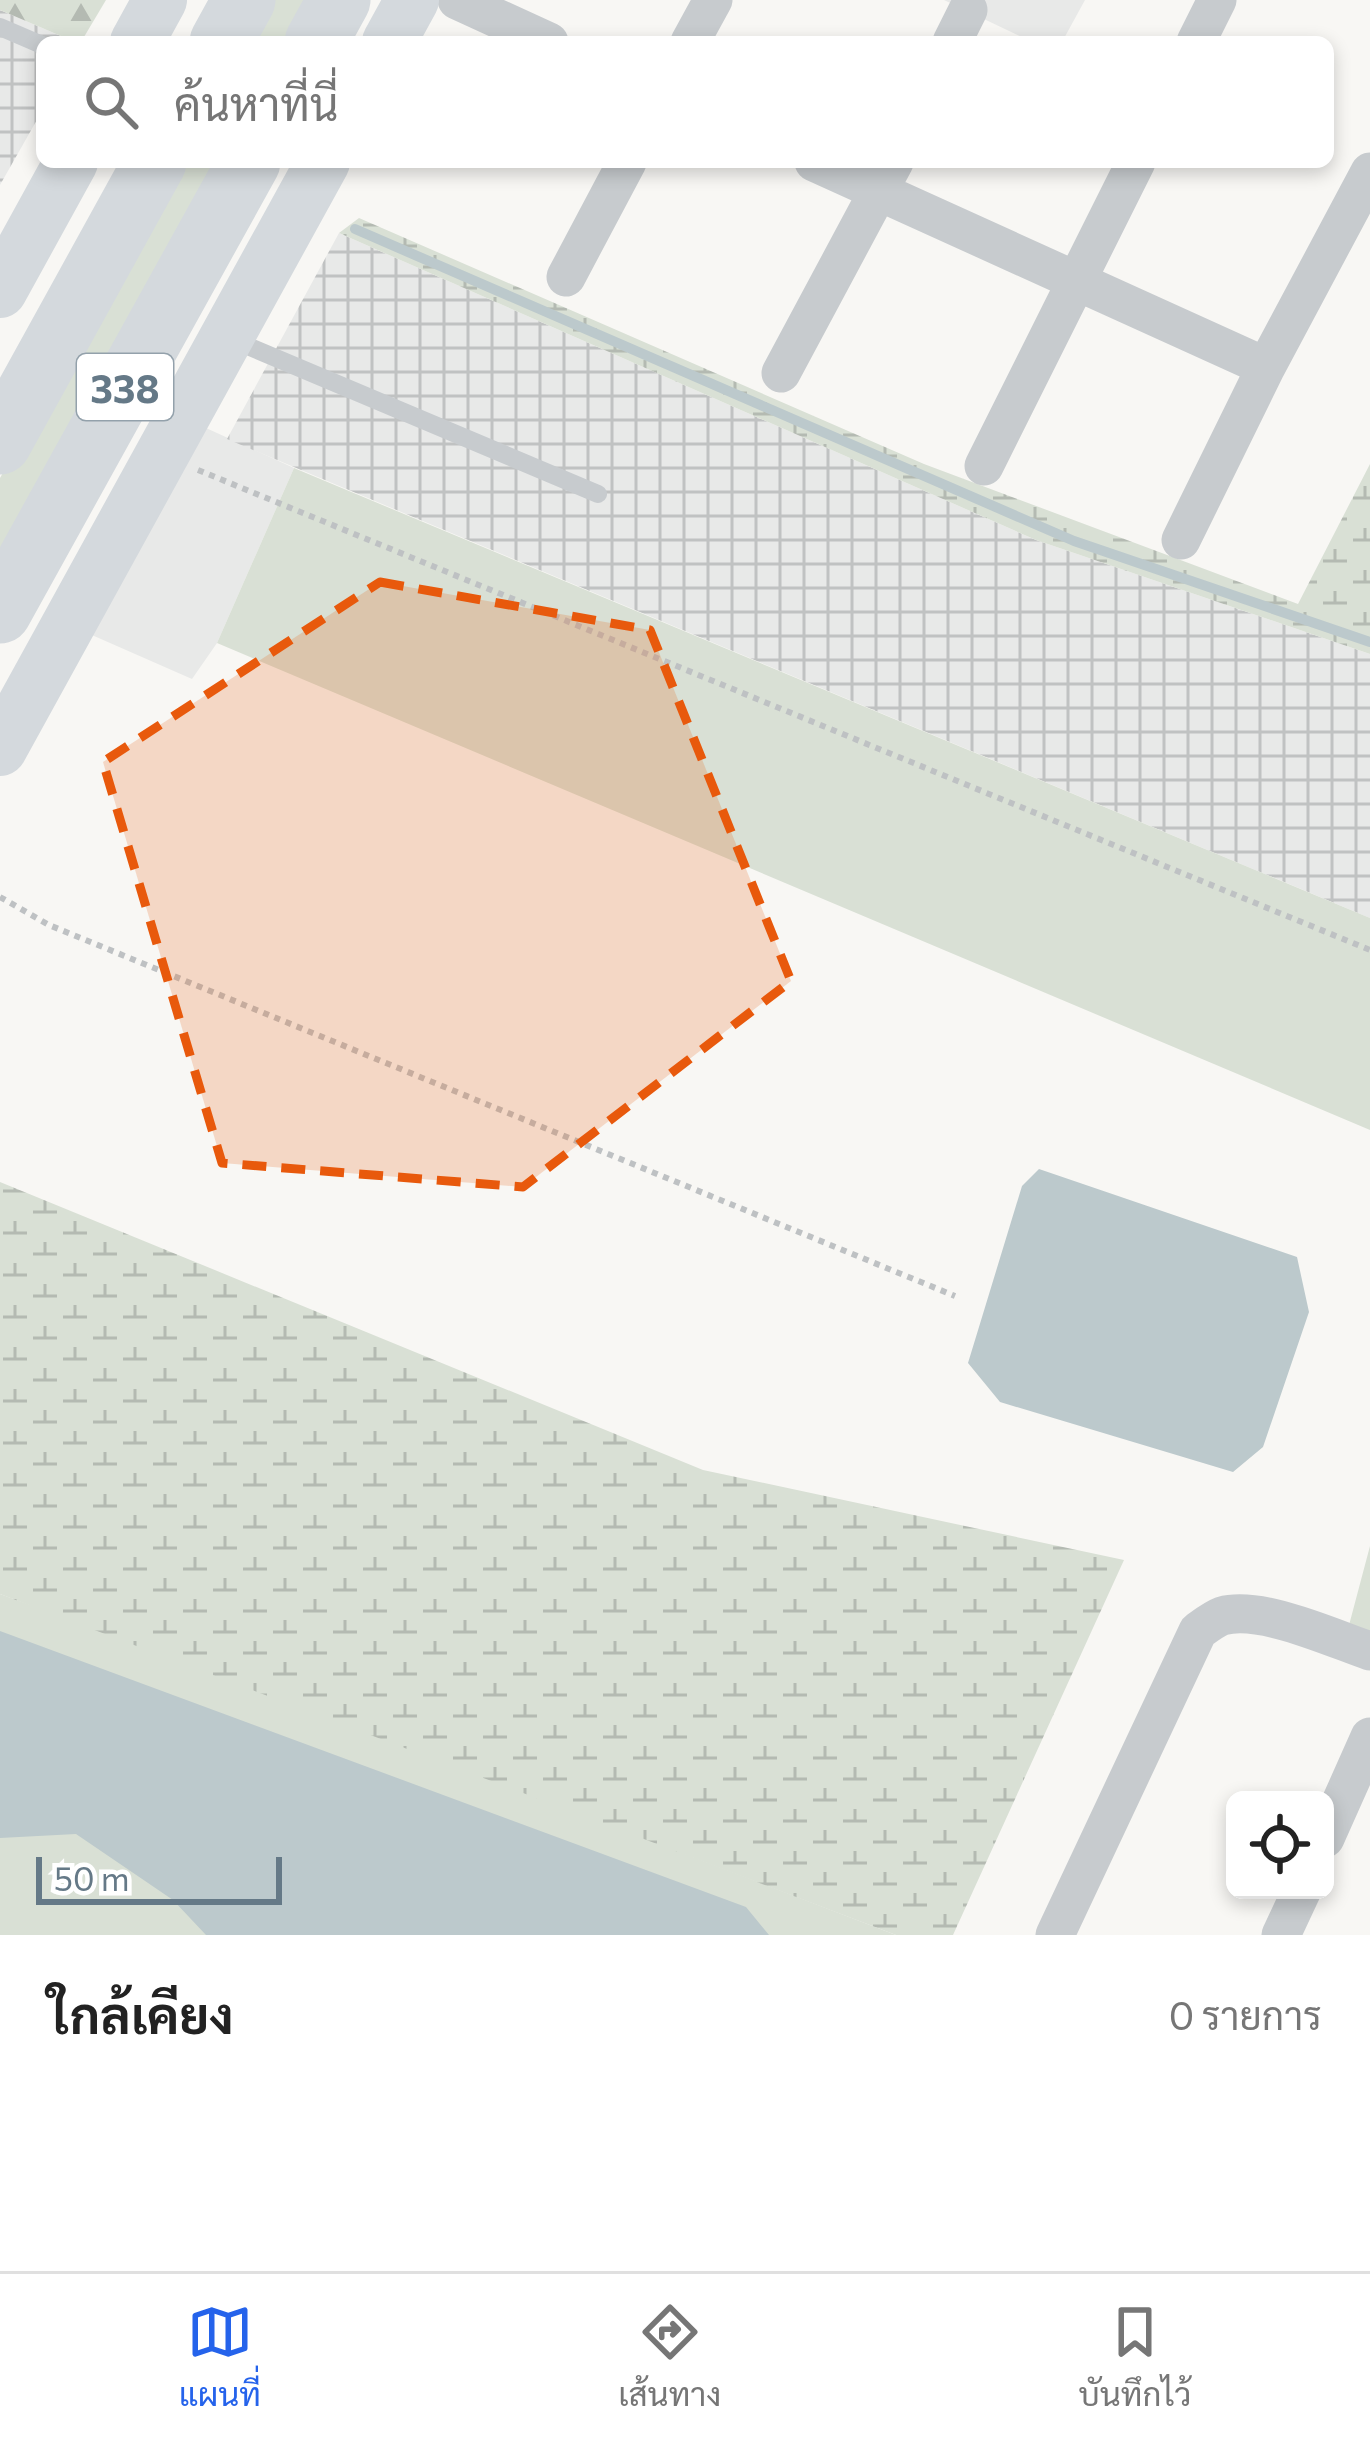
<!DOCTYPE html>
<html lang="th">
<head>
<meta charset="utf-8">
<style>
  :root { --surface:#fff; --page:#f6f6f6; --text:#222; --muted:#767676; --line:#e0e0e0; --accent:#2563eb }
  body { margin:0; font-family:Commissioner,Sarabun,sans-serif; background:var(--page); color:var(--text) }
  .controls { position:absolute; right:36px; bottom:36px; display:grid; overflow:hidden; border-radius:18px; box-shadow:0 6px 18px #0003 }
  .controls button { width:108px; height:108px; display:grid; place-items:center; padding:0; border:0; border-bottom:3px solid var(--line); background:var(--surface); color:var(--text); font:60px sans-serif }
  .scale { position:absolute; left:36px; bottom:30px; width:246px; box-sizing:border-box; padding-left:12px; border:6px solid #657987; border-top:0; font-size:33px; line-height:42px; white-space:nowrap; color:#657987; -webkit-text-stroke:9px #fff; paint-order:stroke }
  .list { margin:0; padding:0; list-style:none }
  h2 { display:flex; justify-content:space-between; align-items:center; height:156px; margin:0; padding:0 48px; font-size:51px }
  h2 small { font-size:39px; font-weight:400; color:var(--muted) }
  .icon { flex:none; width:66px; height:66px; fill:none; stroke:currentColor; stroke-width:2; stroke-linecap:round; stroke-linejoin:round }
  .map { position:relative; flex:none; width:1370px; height:1935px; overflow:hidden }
  .search { position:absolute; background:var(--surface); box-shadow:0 6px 18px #0003; left:36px; right:36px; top:36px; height:132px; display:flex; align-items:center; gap:30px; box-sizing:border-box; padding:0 42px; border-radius:18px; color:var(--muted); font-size:45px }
  .sheet { height:336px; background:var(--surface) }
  nav { display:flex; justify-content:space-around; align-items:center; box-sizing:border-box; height:168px; border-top:3px solid var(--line); background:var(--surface); font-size:33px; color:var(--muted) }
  nav a { display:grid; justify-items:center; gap:6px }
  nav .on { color:var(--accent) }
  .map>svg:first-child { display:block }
  .built { fill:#e8e9e8 }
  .industrial { fill:url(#industrial-grid) }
  .green { fill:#d9e0d5 }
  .forest { fill:url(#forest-firs) }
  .wetland { fill:url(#wetland-marsh) }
  .water { fill:#bcc9cc }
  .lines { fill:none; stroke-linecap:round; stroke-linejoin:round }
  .stream { stroke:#bcc9cc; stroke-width:10 }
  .path { stroke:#bec1c3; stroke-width:6; stroke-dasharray:6 6; stroke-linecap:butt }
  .service { stroke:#c7cbce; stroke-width:18 }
  .minor { stroke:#c7cbce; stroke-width:39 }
  .secondary { stroke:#d4d9dd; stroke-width:54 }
  .trunk { stroke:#d4d9dd; stroke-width:63 }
  .marked { fill:#e8590c; fill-opacity:0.2; stroke:#e8590c; stroke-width:9; stroke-dasharray:24 15; stroke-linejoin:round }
  .labels { text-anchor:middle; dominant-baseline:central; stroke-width:12; stroke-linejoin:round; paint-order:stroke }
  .shield { fill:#fff; stroke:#93a1ab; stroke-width:3 }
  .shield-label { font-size:39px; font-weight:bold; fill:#657987 }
</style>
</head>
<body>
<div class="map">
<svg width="1370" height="1935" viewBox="0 0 1370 1935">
  <defs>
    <pattern id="industrial-grid" width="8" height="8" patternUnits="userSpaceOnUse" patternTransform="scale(3)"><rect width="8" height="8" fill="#e8e9e8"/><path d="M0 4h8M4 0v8" fill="none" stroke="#c0c2c2"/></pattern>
    <pattern id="forest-firs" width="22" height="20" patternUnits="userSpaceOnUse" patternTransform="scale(3)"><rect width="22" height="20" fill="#d9e0d5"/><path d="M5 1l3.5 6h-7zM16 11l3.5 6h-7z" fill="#b4bab2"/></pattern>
    <pattern id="wetland-marsh" width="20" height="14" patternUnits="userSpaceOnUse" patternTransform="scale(3)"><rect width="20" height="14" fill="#d9e0d5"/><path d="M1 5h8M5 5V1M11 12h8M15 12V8" fill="none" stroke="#b4bab2"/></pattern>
  </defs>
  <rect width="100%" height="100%" fill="#f8f7f4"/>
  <path class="built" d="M 944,0 L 1085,0 L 1062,42 L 1032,42 Z
    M 195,423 L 294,468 L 217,643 L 192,679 L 85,632 Z"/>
  <path class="industrial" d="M 0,10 L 75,42 L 42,42 L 42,111 L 0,185 Z
    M 339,233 L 1036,540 L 1370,654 L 1370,918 L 227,439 Z"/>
  <path class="green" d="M 266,0 L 309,0 L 286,42 L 242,42 Z
    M 176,162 L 220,162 L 0,559 L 0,478 Z
    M 294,468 L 1370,918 L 1370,1130 L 217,643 Z
    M 1370,1546 L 1370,1636 L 1348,1629 Z
    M 0,1594 L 109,1633 L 896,1935 L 0,1935 Z"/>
  <path class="forest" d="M 0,0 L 106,0 L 81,42 L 75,42 L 0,10 Z"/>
  <path class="wetland" d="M 359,218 L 924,464 L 1298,604 L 1370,464 L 1370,654 L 1036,540 L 339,233 Z
    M 0,1182 L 703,1470 L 1124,1560 L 953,1935 L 896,1935 L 0,1594 Z"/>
  <path class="water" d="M 1039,1169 L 1297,1257 L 1309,1312 L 1263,1447 L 1233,1472 L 1000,1402 L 968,1363 L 1022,1186 Z
    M 0,1631 L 746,1907 L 769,1935 L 206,1935 L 173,1900 L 76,1834 L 0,1838 Z"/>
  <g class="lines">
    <path class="stream" d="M 355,229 L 1074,541 L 1370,642"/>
    <path class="path" d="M 198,470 L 1370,950
      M 0,897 L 49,925 L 955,1296"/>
    <path class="service" d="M 0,27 L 42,45
      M 231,339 L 598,494"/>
    <path class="minor" d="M 457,0 L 549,42
      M 690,42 L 713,0
      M 952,42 L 968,10
      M 1196,42 L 1217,0
      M 814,162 L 1266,367
      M 566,277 L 627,162
      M 781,373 L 894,162
      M 984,466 L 1136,162
      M 1181,540 L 1266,367 L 1370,172
      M 1325,1838 L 1370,1737
      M 1055,1935 L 1198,1631 C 1205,1626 1214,1619 1222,1616 C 1261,1605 1332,1638 1370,1651
      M 1281,1935 L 1302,1890"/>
    <path class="secondary" d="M 137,42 L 160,0
      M 389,42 L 412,0
      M 0,291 L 71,162
      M 0,749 L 323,162"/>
    <path class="trunk" d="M 221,42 L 244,0
      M 316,42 L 339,0
      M 0,443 L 155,162
      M 0,612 L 249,162"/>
  </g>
  <path class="marked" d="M 380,582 L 650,630 L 791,981 L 523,1187 L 222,1163 L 103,762 Z"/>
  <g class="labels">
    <rect class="shield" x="77" y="354" width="96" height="66" rx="9"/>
    <g class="shield-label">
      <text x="125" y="387">338</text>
    </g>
  </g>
</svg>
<div class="controls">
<button><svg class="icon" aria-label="locate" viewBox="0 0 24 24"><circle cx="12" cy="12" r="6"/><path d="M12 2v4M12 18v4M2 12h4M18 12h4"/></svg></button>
</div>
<div class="scale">50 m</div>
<div class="search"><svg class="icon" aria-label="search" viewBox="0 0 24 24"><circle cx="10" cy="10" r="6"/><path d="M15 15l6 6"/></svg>ค้นหาที่นี่</div>
</div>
<section class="sheet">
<h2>ใกล้เคียง<small>0 รายการ</small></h2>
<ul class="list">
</ul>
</section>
<nav>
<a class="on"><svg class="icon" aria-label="map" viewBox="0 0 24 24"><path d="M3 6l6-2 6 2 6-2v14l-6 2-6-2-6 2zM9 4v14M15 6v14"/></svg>แผนที่</a>
<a><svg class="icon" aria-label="directions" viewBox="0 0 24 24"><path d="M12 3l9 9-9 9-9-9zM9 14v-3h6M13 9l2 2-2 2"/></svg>เส้นทาง</a>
<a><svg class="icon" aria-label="saved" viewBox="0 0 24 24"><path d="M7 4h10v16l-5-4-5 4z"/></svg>บันทึกไว้</a>
</nav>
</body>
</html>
